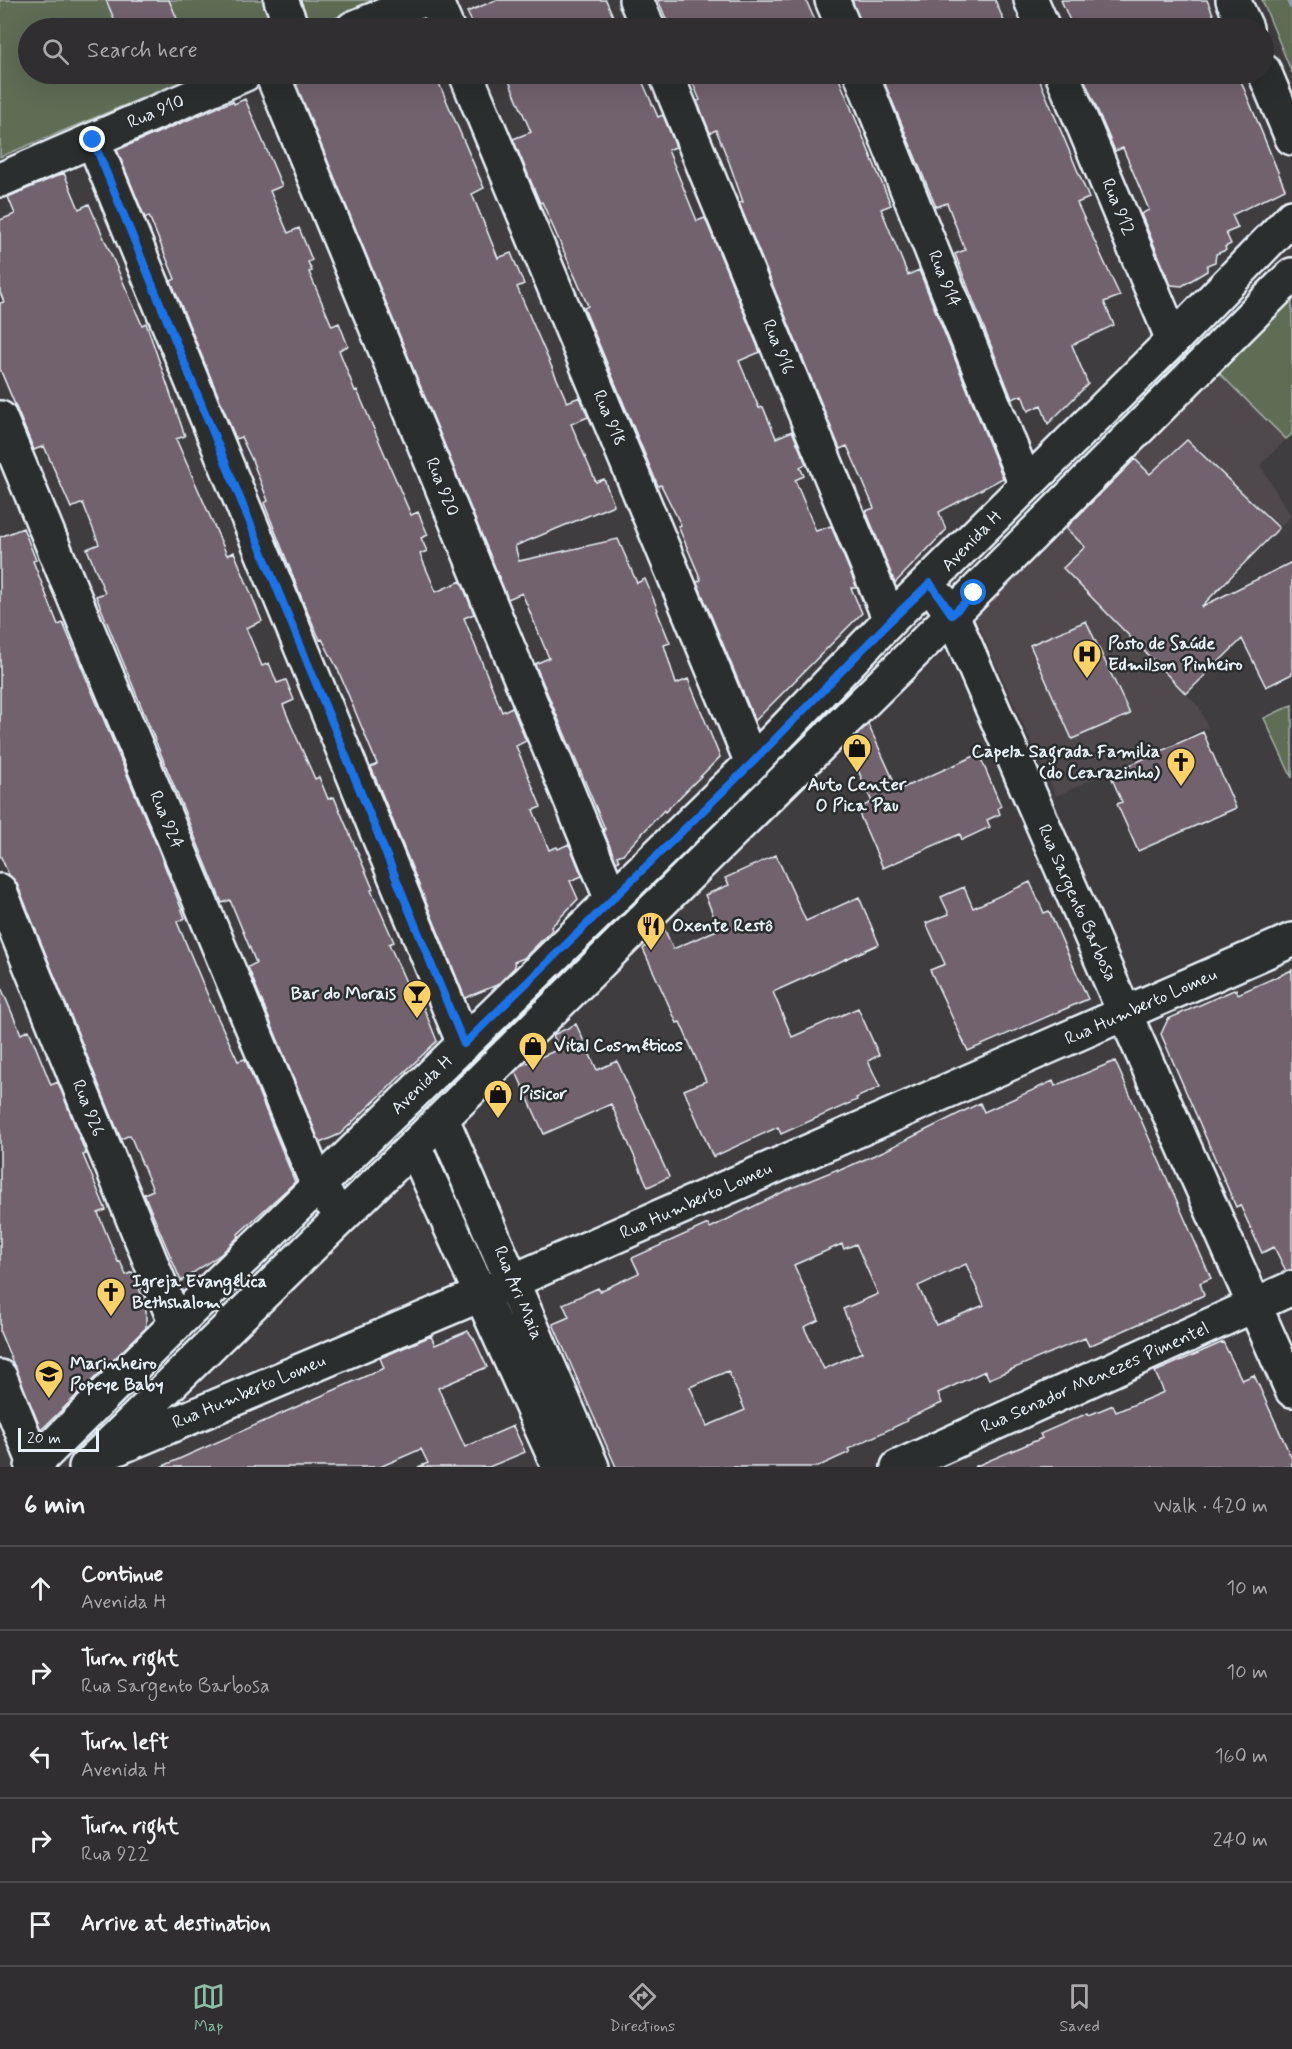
<!DOCTYPE html>
<html lang="en">
<head>
<meta charset="utf-8">
<style>
  :root { --surface:#302e31; --page:#383639; --text:#f1f3f6; --muted:#a8a8ab; --line:#4b4a4d; --accent:#8abfa5 }
  body { margin:0; font-family:Mynerve,sans-serif; background:var(--page); color:var(--text) }
  .scale { position:absolute; left:18px; bottom:15px; width:81px; box-sizing:border-box; padding-left:6px; border:3px solid #e8f1f8; border-top:0; font-size:16px; line-height:21px; white-space:nowrap; color:#e8f1f8; -webkit-text-stroke:4px #2a2d2e; paint-order:stroke }
  .stop { position:absolute; width:18px; height:18px; margin:-14px; border:4px solid #1a73e8; border-radius:50%; background:#fff }
  .stop.end { background:#1a73e8; border-color:#fff; box-shadow:0 2px 6px #0008 }
  .list { margin:0; padding:0; list-style:none }
  h2 { display:flex; justify-content:space-between; align-items:center; height:78px; margin:0; padding:0 24px; font-size:26px }
  h2 small { font-size:20px; font-weight:400; color:var(--muted) }
  .list li { display:grid; grid-template-columns:39px 1fr auto; gap:18px; align-items:center; box-sizing:border-box; height:84px; padding:0 24px; border-top:2px solid var(--line) }
  .list b { display:block; font-size:22px; white-space:nowrap }
  .list p { margin:0; font-size:20px; white-space:nowrap; color:var(--muted) }
  .list em { font-size:20px; font-style:normal; color:var(--muted) }
  .icon { flex:none; width:33px; height:33px; fill:none; stroke:currentColor; stroke-width:2; stroke-linecap:round; stroke-linejoin:round }
  .map { position:relative; flex:none; width:1292px; height:1467px; overflow:hidden }
  .search { position:absolute; background:var(--surface); box-shadow:0 6px 24px #0002; left:18px; right:18px; top:18px; height:66px; display:flex; align-items:center; gap:15px; box-sizing:border-box; padding:0 21px; border-radius:33px; color:var(--muted); font-size:22px }
  .sheet { height:498px; background:var(--surface) }
  nav { display:flex; justify-content:space-around; align-items:center; box-sizing:border-box; height:84px; border-top:2px solid var(--line); background:var(--surface); font-size:16px; color:var(--muted) }
  nav a { display:grid; justify-items:center; gap:3px }
  nav .on { color:var(--accent) }
  .map>svg:first-child { display:block }
  .built { fill:#4f484e }
  .green { fill:#5f6d54; stroke:#a4afa6; stroke-width:1.5 }
  .lines { fill:none; stroke-linecap:round; stroke-linejoin:round }
  .stream { stroke:#8c9da8; stroke-width:8 }
  .building { fill:#72626e; stroke:#e8f1f8; stroke-width:1.5; fill-rule:evenodd }
  .minor-casing { stroke:#e8f1f8; stroke-width:38 }
  .minor { stroke:#2a2d2e; stroke-width:33 }
  .route { stroke:#1a73e8; stroke-width:8 }
  .labels { text-anchor:middle; dominant-baseline:central; stroke-width:5; stroke-linejoin:round; paint-order:stroke }
  .street-label { font-size:18px; fill:#e8f1f8; stroke:#2a2d2e }
  .poi-label { font-size:18px; font-weight:bold; fill:#e8f1f8; stroke:#2a2d2e; text-anchor:start }
</style>
</head>
<body>
<div class="map">
<svg width="1292" height="1467" viewBox="0 0 1292 1467">
  <rect width="100%" height="100%" fill="#403d41"/>
  <filter id="ink" filterUnits="userSpaceOnUse"><feTurbulence type="fractalNoise" baseFrequency=".0167" numOctaves="2"/><feDisplacementMap in="SourceGraphic" scale="12" xChannelSelector="R" yChannelSelector="G"/><feConvolveMatrix kernelMatrix="1 2 1 2 8 2 1 2 1" color-interpolation-filters="sRGB"/></filter>
  <g filter="url(#ink)">
    <path class="built" d="M 1216,370 L 1292,434 L 1260,465 L 1291,516 L 1151,658 L 1199,707 L 1208,727 L 1056,796 L 972,611 Z"/>
    <path class="green" d="M 0,0 L 380,0 L 310,28 L 28,28 L 28,74 L 200,74 L 0,157 Z
      M 1262,0 L 1292,0 L 1292,73 Z
      M 1292,295 L 1292,434 L 1286,439 L 1216,370 Z
      M 1292,705 L 1292,778 L 1264,718 Z"/>
    <g class="lines">
      <path class="stream" d="M 1290,0 L 1292,5"/>
    </g>
    <path class="building" d="M 106,0 L 169,0 L 181,28 L 118,28 Z
      M 496,0 L 606,0 L 618,28 L 475,28 L 467,12 Z
      M 658,0 L 806,0 L 818,28 L 670,28 Z
      M 852,0 L 995,0 L 1007,28 L 862,28 Z
      M 1061,0 L 1207,0 L 1219,28 L 1073,28 Z
      M 324,74 L 435,74 L 484,188 L 472,194 L 498,258 L 511,253 L 524,284 L 517,287 L 567,402 L 580,397 L 588,417 L 571,424 L 596,482 L 604,479 L 614,505 L 515,546 L 519,561 L 618,539 L 637,583 L 645,579 L 658,610 L 657,611 L 670,643 L 664,645 L 676,684 L 688,679 L 720,757 L 665,812 L 664,810 L 623,854 L 617,856 L 619,861 L 616,862 L 603,829 L 605,829 L 535,664 L 549,658 L 522,593 L 508,599 L 296,84 Z
      M 506,74 L 639,74 L 658,117 L 663,115 L 676,147 L 668,150 L 697,221 L 705,218 L 760,352 L 739,361 L 759,408 L 763,407 L 776,438 L 792,431 L 806,464 L 800,467 L 804,476 L 795,480 L 816,531 L 831,526 L 857,588 L 851,588 L 862,613 L 755,721 L 697,582 L 701,580 L 678,526 L 681,525 L 661,485 L 658,486 L 584,308 L 588,306 L 542,202 L 540,203 L 513,139 L 531,132 Z
      M 703,74 L 837,74 L 891,205 L 881,209 L 908,275 L 919,270 L 1003,478 L 939,512 L 946,530 L 895,583 L 866,511 L 874,508 L 861,477 L 847,446 L 840,449 L 739,203 L 743,202 L 729,162 L 716,130 L 710,133 L 697,101 L 700,100 L 691,79 Z
      M 881,74 L 1037,74 L 1089,198 L 1077,203 L 1120,296 L 1104,302 L 1114,325 L 1072,345 L 1088,384 L 1048,424 L 1041,405 L 1028,411 L 1022,395 L 1012,399 L 955,254 L 965,250 L 947,203 L 936,207 Z
      M 1082,74 L 1238,74 L 1285,189 L 1232,215 L 1238,228 L 1226,233 L 1231,244 L 1225,247 L 1226,250 L 1216,254 L 1215,262 L 1207,265 L 1207,271 L 1182,286 L 1171,285 L 1141,214 L 1149,210 L 1123,148 L 1115,151 Z
      M 245,99 L 282,186 L 270,191 L 288,233 L 299,228 L 312,260 L 308,262 L 312,271 L 309,272 L 332,326 L 339,323 L 348,346 L 339,350 L 355,391 L 357,390 L 411,515 L 418,512 L 428,535 L 421,538 L 427,551 L 420,554 L 436,592 L 461,581 L 474,614 L 464,618 L 502,712 L 512,707 L 526,741 L 516,746 L 541,807 L 533,810 L 549,850 L 557,847 L 558,849 L 569,844 L 582,876 L 570,881 L 578,899 L 551,927 L 552,930 L 524,958 L 514,962 L 515,967 L 497,985 L 465,998 L 371,767 L 377,764 L 338,670 L 322,639 L 320,640 L 304,604 L 264,503 L 268,501 L 252,460 L 241,437 L 236,439 L 171,281 L 175,279 L 149,216 L 145,218 L 117,150 L 233,101 L 234,104 Z
      M 64,173 L 79,209 L 89,204 L 142,325 L 146,323 L 185,436 L 176,439 L 227,555 L 234,552 L 262,621 L 246,628 L 262,666 L 269,663 L 277,683 L 286,680 L 294,700 L 283,705 L 292,727 L 315,779 L 319,777 L 328,799 L 334,797 L 373,889 L 371,890 L 394,942 L 389,944 L 410,991 L 416,989 L 437,1041 L 340,1134 L 320,1143 L 248,967 L 256,963 L 230,900 L 222,903 L 96,596 L 105,593 L 87,549 L 99,544 L 83,503 L 71,508 L 44,446 L 34,450 L 0,369 L 0,303 L 4,302 L 0,292 L 0,220 L 15,214 L 8,197 Z
      M 1187,440 L 1279,528 L 1201,607 L 1292,562 L 1292,674 L 1266,687 L 1242,639 L 1186,694 L 1063,568 L 1085,547 L 1066,528 L 1135,459 L 1150,474 Z
      M 23,528 L 36,560 L 33,561 L 58,625 L 63,623 L 157,846 L 185,918 L 177,922 L 211,1003 L 238,1061 L 245,1059 L 295,1182 L 238,1234 L 239,1236 L 221,1254 L 181,1281 L 144,1194 L 153,1190 L 130,1135 L 121,1139 L 17,884 L 9,875 L 0,855 L 0,537 Z
      M 1086,621 L 1130,714 L 1072,739 L 1030,645 Z
      M 868,724 L 898,790 L 979,754 L 1001,806 L 998,808 L 1000,814 L 987,820 L 990,827 L 962,840 L 960,834 L 883,868 L 857,809 L 872,802 L 847,745 Z
      M 1203,732 L 1236,808 L 1138,851 L 1117,804 L 1122,802 L 1110,774 Z
      M 776,855 L 806,921 L 859,897 L 879,944 L 773,992 L 792,1037 L 858,1008 L 879,1055 L 868,1061 L 880,1087 L 856,1098 L 857,1100 L 781,1134 L 778,1127 L 713,1157 L 684,1090 L 706,1081 L 680,1022 L 677,1023 L 643,949 L 664,928 L 673,949 L 719,929 L 705,895 L 729,885 L 725,878 Z
      M 1030,882 L 1044,913 L 1049,911 L 1088,999 L 968,1051 L 930,970 L 945,964 L 926,923 L 949,914 L 941,897 L 964,887 L 973,908 Z
      M 1292,970 L 1292,1270 L 1286,1271 L 1274,1247 L 1262,1253 L 1240,1205 L 1236,1207 L 1161,1034 L 1168,1019 L 1236,989 L 1238,994 Z
      M 0,985 L 21,1034 L 29,1030 L 51,1085 L 58,1082 L 86,1154 L 83,1155 L 106,1210 L 98,1213 L 118,1262 L 120,1261 L 126,1275 L 132,1272 L 146,1305 L 146,1328 L 41,1430 L 0,1332 Z
      M 576,1024 L 597,1070 L 617,1061 L 669,1177 L 648,1187 L 611,1104 L 544,1134 L 516,1072 L 522,1065 L 559,1049 L 553,1035 Z
      M 1115,1061 L 1211,1278 L 1200,1283 L 1204,1295 L 1089,1346 L 1085,1338 L 989,1379 L 985,1371 L 938,1393 L 942,1403 L 906,1419 L 907,1421 L 848,1449 L 850,1452 L 817,1467 L 616,1467 L 553,1324 L 569,1317 L 563,1304 L 598,1288 L 600,1291 L 639,1273 L 632,1258 L 708,1224 L 710,1228 L 789,1189 L 838,1169 L 838,1171 L 886,1150 L 980,1103 L 984,1112 L 1053,1081 L 1055,1086 ZM 842,1244 L 844,1249 L 856,1244 L 878,1294 L 843,1309 L 862,1352 L 824,1369 L 804,1327 L 819,1320 L 794,1265 ZM 966,1264 L 984,1305 L 936,1325 L 918,1286 ZM 728,1371 L 745,1410 L 707,1426 L 690,1387 Z
      M 468,1331 L 474,1339 L 487,1367 L 438,1388 L 465,1447 L 513,1426 L 525,1452 L 489,1467 L 418,1467 L 428,1463 L 421,1449 L 380,1467 L 161,1467 L 384,1368 L 380,1358 L 431,1336 L 435,1345 Z
      M 1223,1342 L 1242,1380 L 1254,1375 L 1292,1459 L 1292,1467 L 974,1467 L 1042,1438 L 1040,1434 L 1088,1413 L 1089,1415 L 1113,1405 L 1116,1412 L 1164,1392 L 1155,1372 Z"/>
    <g class="lines">
      <g class="minor-casing">
        <path id="minor" d="M 281,0 L 292,28
          M 435,0 L 447,28
          M 636,0 L 648,28
          M 832,0 L 844,28
          M 1031,0 L 1043,28
          M 1233,0 L 1246,28
          M 353,28 L 422,0
          M 1264,71 L 1292,138
          M 272,74 L 612,900
          M 466,74 L 752,763
          M 666,74 L 890,620
          M 861,74 L 1026,485
          M 1062,74 L 1173,340
          M 93,140 L 464,1044
          M 0,180 L 245,74
          M 0,418 L 318,1186 L 330,1201
          M 941,599 L 952,615 L 1125,1014 L 1292,1390
          M 0,891 L 176,1324
          M 442,1119 L 592,1467
          M 414,1146 L 559,1467
          M 0,1377 L 35,1464
          M 113,1450 L 513,1281 L 1292,940
          M 32,1467 L 176,1324 L 752,763 L 890,620 L 1173,340 L 1292,217
          M 86,1467 L 414,1146 L 952,615 L 1292,275
          M 898,1467 L 1292,1288"/>
      </g>
      <use href="#minor" class="minor"/>
    </g>
  </g>
  <g class="lines" filter="url(#ink)">
    <path class="route" d="M 93,140 L 464,1044 L 752,763 L 891,620 L 930,583 L 952,615 L 974,593"/>
  </g>
  <defs>
    <g id="hospital-pin" transform="scale(1.5)"><path d="M0 17L-7.5 6A9.5 9.5 0 1 1 7.5 6Z" fill="#ffd166" stroke="#2a2d2e"/><path d="M-5-5h3v3.5h4V-5h3V5h-3V1.5h-4V5h-3Z" fill="#111"/></g>
    <g id="shop-pin" transform="scale(1.5)"><path d="M0 17L-7.5 6A9.5 9.5 0 1 1 7.5 6Z" fill="#ffd166" stroke="#2a2d2e"/><path d="M-5-2.5h2.3a2.7 3.5 0 0 1 5.4 0H5L5.5 6h-11ZM-1.5-2.5h3a1.5 2.3 0 0 0-3 0Z" fill="#111"/></g>
    <g id="church-pin" transform="scale(1.5)"><path d="M0 17L-7.5 6A9.5 9.5 0 1 1 7.5 6Z" fill="#ffd166" stroke="#2a2d2e"/><path d="M-1.2-6h2.4v3.5h3.3v2.4h-3.3V6h-2.4V-.1h-3.3v-2.4h3.3Z" fill="#111"/></g>
    <g id="restaurant-pin" transform="scale(1.5)"><path d="M0 17L-7.5 6A9.5 9.5 0 1 1 7.5 6Z" fill="#ffd166" stroke="#2a2d2e"/><path d="M-5-6h1v4h1v-4h1v4h1v-4h1v5L-1.5 .5V6h-2V.5L-5-1ZM5-6V6H3V1.5H1.5Q1.5-4 5-6Z" fill="#111"/></g>
    <g id="bar-pin" transform="scale(1.5)"><path d="M0 17L-7.5 6A9.5 9.5 0 1 1 7.5 6Z" fill="#ffd166" stroke="#2a2d2e"/><path d="M-6-5H6L.8 .8V4.5H3.5V6h-7V4.5H-.8V.8Z" fill="#111"/></g>
    <g id="school-pin" transform="scale(1.5)"><path d="M0 17L-7.5 6A9.5 9.5 0 1 1 7.5 6Z" fill="#ffd166" stroke="#2a2d2e"/><path d="M0-5L7-2L0 1L-7-2ZM-4 1L0 2.5L4 1V4Q0 6-4 4Z" fill="#111"/></g>
  </defs>
  <g fill-rule="evenodd">
    <use href="#hospital-pin" x="1087" y="654"/>
    <use href="#shop-pin" x="857" y="748"/>
    <use href="#church-pin" x="1181" y="762"/>
    <use href="#restaurant-pin" x="651" y="926"/>
    <use href="#bar-pin" x="417" y="994"/>
    <use href="#shop-pin" x="533" y="1046"/>
    <use href="#shop-pin" x="498" y="1094"/>
    <use href="#church-pin" x="111" y="1292"/>
    <use href="#school-pin" x="49" y="1374"/>
  </g>
  <g class="labels">
    <g class="street-label">
      <text transform="translate(156 112) rotate(-23)">Rua 910</text>
      <text transform="translate(1118 207) rotate(67)">Rua 912</text>
      <text transform="translate(944 279) rotate(68)">Rua 914</text>
      <text transform="translate(778 347) rotate(68)">Rua 916</text>
      <text transform="translate(609 418) rotate(67)">Rua 918</text>
      <text transform="translate(442 487) rotate(68)">Rua 920</text>
      <text transform="translate(972 541) rotate(-46)">Avenida H</text>
      <text transform="translate(166 820) rotate(67)">Rua 924</text>
      <text transform="translate(1077 903) rotate(66)">Rua Sargento Barbosa</text>
      <text transform="translate(1141 1007) rotate(-24)">Rua Humberto Lomeu</text>
      <text transform="translate(422 1085) rotate(-44)">Avenida H</text>
      <text transform="translate(88 1108) rotate(68)">Rua 926</text>
      <text transform="translate(696 1201) rotate(-24)">Rua Humberto Lomeu</text>
      <text transform="translate(518 1293) rotate(67)">Rua Ari Maia</text>
      <text transform="translate(1095 1378) rotate(-24)">Rua Senador Menezes Pimentel</text>
      <text transform="translate(249 1392) rotate(-23)">Rua Humberto Lomeu</text>
    </g>
    <g class="poi-label">
      <text x="1108" y="644">Posto de Saúde<tspan x="1108" dy="21">Edmilson Pinheiro</tspan></text>
      <text x="1160" y="752" text-anchor="end">Capela Sagrada Familia<tspan x="1160" dy="21">(do Cearazinho)</tspan></text>
      <text x="857" y="785" text-anchor="middle">Auto Center<tspan x="857" dy="21">O Pica Pau</tspan></text>
      <text x="672" y="926">Oxente Restô</text>
      <text x="396" y="994" text-anchor="end">Bar do Morais</text>
      <text x="554" y="1046">Vital Cosméticos</text>
      <text x="519" y="1094">Pisicor</text>
      <text x="132" y="1282">Igreja Evangélica<tspan x="132" dy="21">Bethshalom</tspan></text>
      <text x="70" y="1364">Marinheiro<tspan x="70" dy="21">Popeye Baby</tspan></text>
    </g>
  </g>
</svg>
<div class="scale">20 m</div>
<div class="stop" style="left:974px;top:593px"></div>
<div class="stop end" style="left:93px;top:140px"></div>
<div class="search"><svg class="icon" aria-label="search" viewBox="0 0 24 24"><circle cx="10" cy="10" r="6"/><path d="M15 15l6 6"/></svg>Search here</div>
</div>
<section class="sheet">
<h2>6 min<small>Walk · 420 m</small></h2>
<ul class="list">
<li><svg class="icon" aria-label="ahead" viewBox="0 0 24 24"><path d="M12 20V5M6 11l6-6 6 6"/></svg><div><b>Continue</b><p>Avenida H</p></div><em>10 m</em></li>
<li><svg class="icon" aria-label="right" viewBox="0 0 24 24"><path d="M7 20v-9h11M14 6l5 5-5 5"/></svg><div><b>Turn right</b><p>Rua Sargento Barbosa</p></div><em>10 m</em></li>
<li><svg class="icon" aria-label="left" viewBox="0 0 24 24"><path d="M17 20v-9H6M10 6l-5 5 5 5"/></svg><div><b>Turn left</b><p>Avenida H</p></div><em>160 m</em></li>
<li><svg class="icon" aria-label="right" viewBox="0 0 24 24"><path d="M7 20v-9h11M14 6l5 5-5 5"/></svg><div><b>Turn right</b><p>Rua 922</p></div><em>240 m</em></li>
<li><svg class="icon" aria-label="arrive" viewBox="0 0 24 24"><path d="M6 21V4h12l-3 4 3 4H6"/></svg><div><b>Arrive at destination</b></div></li>
</ul>
</section>
<nav>
<a class="on"><svg class="icon" aria-label="map" viewBox="0 0 24 24"><path d="M3 6l6-2 6 2 6-2v14l-6 2-6-2-6 2zM9 4v14M15 6v14"/></svg>Map</a>
<a><svg class="icon" aria-label="directions" viewBox="0 0 24 24"><path d="M12 3l9 9-9 9-9-9zM9 14v-3h6M13 9l2 2-2 2"/></svg>Directions</a>
<a><svg class="icon" aria-label="saved" viewBox="0 0 24 24"><path d="M7 4h10v16l-5-4-5 4z"/></svg>Saved</a>
</nav>
</body>
</html>
